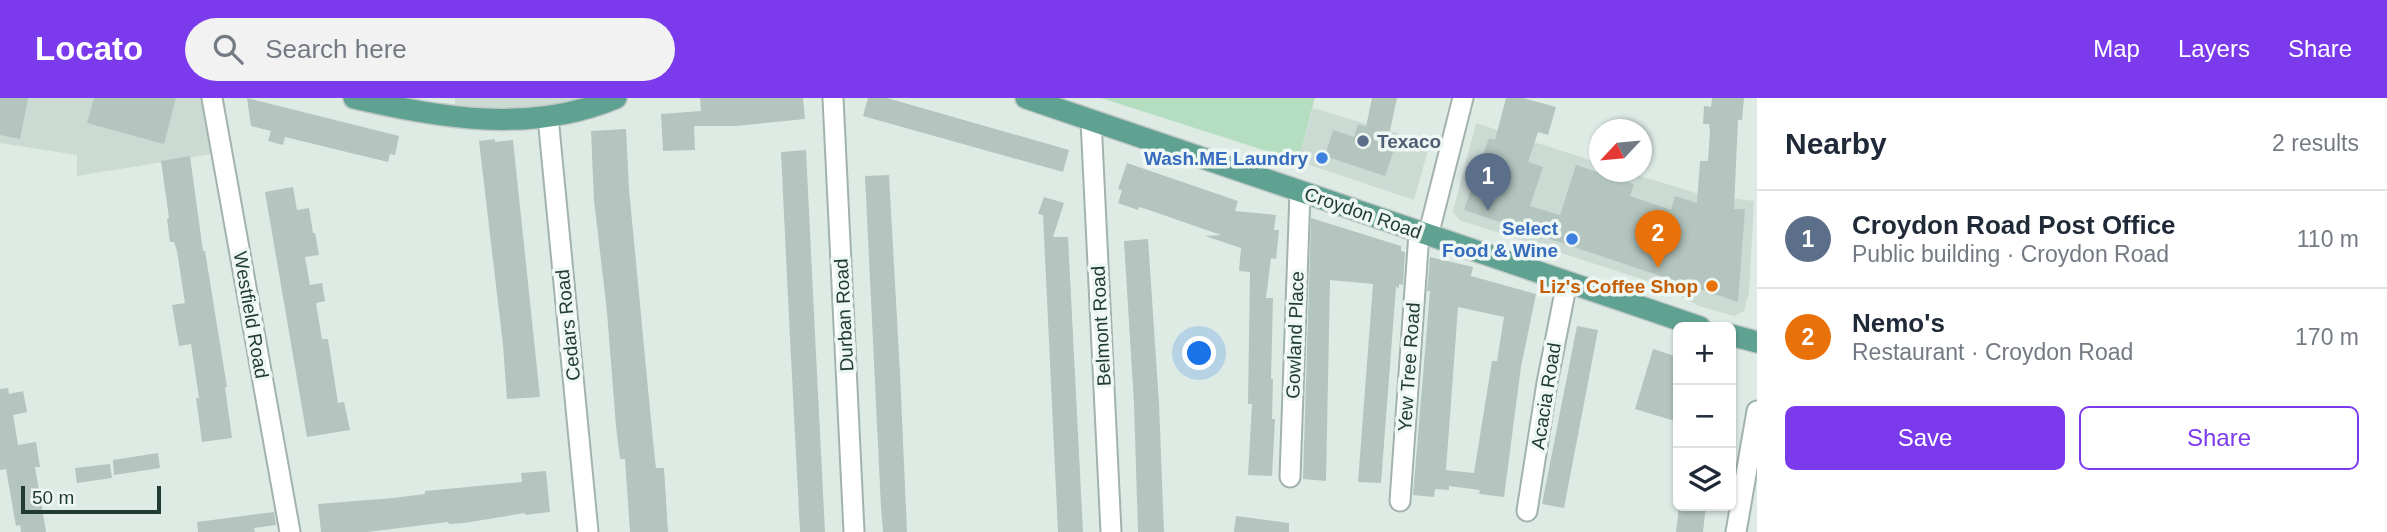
<!DOCTYPE html>
<html lang="en">
<head>
<meta charset="utf-8">
<style>
  :root { --surface:#fff; --page:#f2f2f3; --text:#1f2937; --muted:#747a83; --line:#e0e1e3; --accent:#7c3aed }
  body { margin:0; font-family:Helvetica,sans-serif; background:var(--page); color:var(--text) }
  .controls { position:absolute; right:21px; bottom:21px; display:grid; overflow:hidden; border-radius:10px; box-shadow:0 2px 5px #0004 }
  .controls button { width:63px; height:63px; display:grid; place-items:center; padding:0; border:0; border-bottom:2px solid var(--line); background:var(--surface); color:var(--text); font:35px sans-serif }
  .compass { position:absolute; left:1589px; top:21px; width:63px; height:63px; border-radius:50%; background:var(--surface); box-shadow:0 2px 5px #0004; rotate:244deg }
  .scale { position:absolute; left:21px; bottom:18px; width:140px; box-sizing:border-box; padding-left:7px; border:4px solid #1f3b33; border-top:0; font-size:19px; line-height:24px; white-space:nowrap; color:#1f3b33; -webkit-text-stroke:5px #eef7f3; paint-order:stroke }
  .you { position:absolute; left:1200px; top:256px; width:24px; height:24px; margin:-18px; border:5px solid #fff; border-radius:50%; background:#1a73e8; box-shadow:0 0 0 10px #1a73e833 }
  .badge { display:grid; place-items:center; width:46px; height:46px; border-radius:50%; background:var(--accent); color:#fff; font-size:23px; font-weight:700 }
  .pin { position:absolute; translate:-50% -58px; filter:drop-shadow(0 2px 4px #0008) }
  .pin::after { content:''; position:absolute; top:37px; width:24px; height:21px; background:inherit; clip-path:polygon(0 0,100% 0,50% 100%) }
  .list { margin:0; padding:0; list-style:none }
  h2 { display:flex; justify-content:space-between; align-items:center; height:91px; margin:0; padding:0 28px; font-size:30px }
  h2 small { font-size:23px; font-weight:400; color:var(--muted) }
  .list li { display:grid; grid-template-columns:46px 1fr auto; gap:21px; align-items:center; box-sizing:border-box; height:98px; padding:0 28px; border-top:2px solid var(--line) }
  .list b { display:block; font-size:26px; white-space:nowrap }
  .list p { margin:0; font-size:23px; white-space:nowrap; color:var(--muted) }
  .list em { font-size:23px; font-style:normal; color:var(--muted) }
  .actions { display:flex; gap:14px; padding:21px 28px }
  .actions a { flex:1; padding:16px 0; border:2px solid var(--accent); border-radius:10px; text-align:center; font-size:24px; color:var(--accent) }
  .actions .main { background:var(--accent); color:#fff }
  .icon { flex:none; width:38px; height:38px; fill:none; stroke:currentColor; stroke-width:2; stroke-linecap:round; stroke-linejoin:round }
  .map { position:relative; flex:none; width:1757px; height:434px; overflow:hidden }
  header { display:flex; align-items:center; gap:42px; box-sizing:border-box; height:98px; padding:0 35px; background:var(--accent); color:#fff }
  header strong { font-size:33px }
  nav { display:flex; gap:38px; margin-inline-start:auto; font-size:24px }
  .search { width:490px; height:63px; background:var(--page); display:flex; align-items:center; gap:18px; box-sizing:border-box; padding:0 24px; border-radius:38px; color:var(--muted); font-size:26px }
  main { display:flex }
  aside { flex:1; background:var(--surface) }
  .map>svg:first-child { display:block }
  .built { fill:#ccdad4 }
  .green { fill:#b5ddc0 }
  .building { fill:#b3c5be; fill-rule:evenodd }
  .lines { fill:none; stroke-linecap:round; stroke-linejoin:round }
  .minor-casing { stroke:#a1b3ac; stroke-width:23 }
  .primary-casing { stroke:#c0c8c6; stroke-width:24 }
  .minor { stroke:#fff; stroke-width:19 }
  .primary { stroke:#60a292; stroke-width:21 }
  .service-dot { fill:#5c6f8a; stroke:#eef7f3; stroke-width:2.5 }
  .shop-dot { fill:#3f7fe0; stroke:#eef7f3; stroke-width:2.5 }
  .food-dot { fill:#e8710a; stroke:#eef7f3; stroke-width:2.5 }
  .labels { text-anchor:middle; dominant-baseline:central; stroke-width:7; stroke-linejoin:round; paint-order:stroke }
  .service-label { font-size:19px; font-weight:bold; fill:#4e5e75; stroke:#eef7f3; text-anchor:start }
  .shop-label { font-size:19px; font-weight:bold; fill:#366cbe; stroke:#eef7f3; text-anchor:end }
  .street-label { font-size:19px; fill:#1f3b33; stroke:#eef7f3 }
  .food-label { font-size:19px; font-weight:bold; fill:#c56008; stroke:#eef7f3; text-anchor:end }
</style>
</head>
<body>
<header>
<strong>Locato</strong>
<div class="search"><svg class="icon" aria-label="search" viewBox="0 0 24 24"><circle cx="10" cy="10" r="6"/><path d="M15 15l6 6"/></svg>Search here</div>
<nav><a>Map</a><a>Layers</a><a>Share</a></nav>
</header>
<main>
<div class="map">
<svg width="1757" height="434" viewBox="0 0 1757 434">
  <rect width="100%" height="100%" fill="#deebe5"/>
  <path class="built" d="M 0,0 L 202,0 L 211,56 L 77,78 L 77,57 L 0,45 Z
    M 455,0 L 586,0 L 552,11 L 485,14 L 455,9 Z
    M 1313,10 L 1430,45 L 1414,102 L 1298,63 Z
    M 1476,25 L 1599,65 L 1600,74 L 1627,74 L 1699,96 L 1754,103 L 1749,195 L 1744,213 L 1734,218 L 1699,208 L 1657,186 L 1459,122 L 1453,113 Z"/>
  <path class="green" d="M 1101,0 L 1315,0 L 1298,63 Z"/>
  <path class="building" d="M 0,0 L 28,0 L 20,41 L 0,37 Z
    M 94,0 L 176,0 L 164,46 L 87,25 Z
    M 247,0 L 399,38 L 395,57 L 390,56 L 388,64 L 285,39 L 283,47 L 268,43 L 271,33 L 251,28 Z
    M 700,0 L 803,0 L 805,21 L 736,28 L 694,28 L 695,52 L 663,53 L 661,16 L 701,13 Z
    M 868,0 L 887,0 L 1069,52 L 1063,74 L 863,18 Z
    M 1372,0 L 1397,0 L 1389,37 L 1398,40 L 1385,78 L 1325,58 L 1333,32 L 1354,39 L 1358,26 L 1366,29 Z
    M 1506,0 L 1523,0 L 1556,9 L 1548,37 L 1538,34 L 1528,64 L 1543,69 L 1530,108 L 1560,117 L 1576,67 L 1634,86 L 1630,98 L 1671,112 L 1675,98 L 1697,105 L 1700,63 L 1708,63 L 1710,34 L 1709,26 L 1703,26 L 1704,8 L 1711,9 L 1712,0 L 1744,0 L 1742,22 L 1738,22 L 1734,111 L 1745,111 L 1738,204 L 1464,112 L 1489,40 L 1495,42 Z
    M 626,31 L 629,91 L 653,343 L 656,370 L 664,370 L 668,434 L 630,434 L 625,361 L 620,361 L 616,328 L 607,214 L 594,102 L 591,33 Z
    M 495,41 L 495,44 L 513,42 L 540,299 L 507,301 L 503,247 L 479,43 Z
    M 806,52 L 815,236 L 825,434 L 800,434 L 789,220 L 781,54 Z
    M 190,58 L 203,153 L 205,153 L 227,289 L 225,289 L 232,340 L 202,344 L 196,300 L 199,300 L 191,246 L 179,248 L 172,207 L 185,205 L 177,153 L 174,144 L 170,144 L 167,121 L 169,120 L 161,63 Z
    M 1127,65 L 1238,103 L 1235,113 L 1276,117 L 1274,132 L 1279,132 L 1276,161 L 1271,160 L 1266,200 L 1273,200 L 1271,281 L 1273,281 L 1272,321 L 1275,321 L 1272,378 L 1248,377 L 1252,306 L 1248,306 L 1250,174 L 1239,173 L 1241,150 L 1205,138 L 1221,137 L 1146,111 L 1139,109 L 1138,112 L 1118,105 L 1122,92 L 1118,91 Z
    M 889,77 L 900,275 L 907,434 L 883,434 L 881,409 L 865,78 Z
    M 293,89 L 297,112 L 309,110 L 313,135 L 315,135 L 319,157 L 305,159 L 310,187 L 322,185 L 325,203 L 316,205 L 322,241 L 328,241 L 338,305 L 344,304 L 350,332 L 307,339 L 265,94 Z
    M 1044,99 L 1064,105 L 1053,139 L 1068,139 L 1083,434 L 1058,434 L 1043,117 L 1038,116 Z
    M 1311,120 L 1401,148 L 1401,153 L 1405,154 L 1403,187 L 1399,186 L 1399,190 L 1396,189 L 1381,385 L 1358,384 L 1373,186 L 1330,182 L 1326,383 L 1303,381 Z
    M 1148,141 L 1159,305 L 1164,434 L 1138,434 L 1134,306 L 1124,143 Z
    M 1430,159 L 1473,169 L 1471,178 L 1536,196 L 1521,269 L 1504,399 L 1479,396 L 1480,392 L 1449,388 L 1449,392 L 1435,391 L 1434,399 L 1413,397 L 1430,193 L 1427,193 ZM 1458,209 L 1504,219 L 1497,263 L 1492,263 L 1474,375 L 1446,372 Z
    M 1577,228 L 1598,232 L 1564,410 L 1542,406 Z
    M 1653,251 L 1678,259 L 1678,324 L 1635,311 Z
    M 8,290 L 9,296 L 23,293 L 27,314 L 13,317 L 18,347 L 36,344 L 40,369 L 35,369 L 46,434 L 21,434 L 20,427 L 16,428 L 6,371 L 0,372 L 0,291 Z
    M 158,355 L 160,370 L 114,377 L 113,362 Z
    M 110,366 L 112,380 L 77,385 L 75,370 Z
    M 546,373 L 550,414 L 525,417 L 525,415 L 464,425 L 449,426 L 448,424 L 367,434 L 321,434 L 318,406 L 393,400 L 425,396 L 425,393 L 522,384 L 521,375 Z
    M 1679,408 L 1706,408 L 1703,434 L 1676,434 Z
    M 274,414 L 276,427 L 254,430 L 255,434 L 198,434 L 197,424 Z
    M 1236,418 L 1289,425 L 1289,434 L 1234,434 Z"/>
  <g class="lines">
    <g class="minor-casing">
      <path id="minor" d="M 212,0 L 290,434
        M 833,0 L 854,434
        M 548,19 L 588,434
        M 1091,22 L 1111,434
        M 1428,138 L 1463,0
        M 1290,379 L 1300,94
        M 1400,403 L 1419,135
        M 1527,413 L 1547,285 L 1567,184
        M 1736,434 L 1757,313"/>
    </g>
    <g class="primary-casing">
      <path id="primary" d="M 354,0 C 442,20 530,36 616,0
        M 1026,0 L 1700,229
        M 1731,237 L 1757,244"/>
    </g>
    <use href="#minor" class="minor"/>
    <use href="#primary" class="primary"/>
  </g>
  <circle class="service-dot" cx="1363" cy="43" r="7"/>
  <g class="shop-dot">
    <circle cx="1322" cy="60" r="7"/>
    <circle cx="1572" cy="141" r="7"/>
  </g>
  <circle class="food-dot" cx="1712" cy="188" r="7"/>
  <g class="labels">
    <g class="service-label">
      <text x="1377" y="43">Texaco</text>
    </g>
    <g class="shop-label">
      <text x="1308" y="60">Wash.ME Laundry</text>
      <text x="1558" y="130">Select<tspan x="1558" dy="22">Food &amp; Wine</tspan></text>
    </g>
    <g class="street-label">
      <text transform="translate(1363 115) rotate(19)">Croydon Road</text>
      <text transform="translate(251 217) rotate(80)">Westfield Road</text>
      <text transform="translate(844 217) rotate(-93)">Durban Road</text>
      <text transform="translate(568 227) rotate(-96)">Cedars Road</text>
      <text transform="translate(1101 228) rotate(-93)">Belmont Road</text>
      <text transform="translate(1295 237) rotate(-88)">Gowland Place</text>
      <text transform="translate(1409 269) rotate(-86)">Yew Tree Road</text>
      <text transform="translate(1546 298) rotate(-81)">Acacia Road</text>
    </g>
    <g class="food-label">
      <text x="1698" y="188">Liz's Coffee Shop</text>
    </g>
  </g>
</svg>
<div class="controls">
<button>+</button>
<button>−</button>
<button><svg class="icon" aria-label="layers" viewBox="0 0 24 24"><path d="M12 4l9 5-9 5-9-5zM3 14l9 5 9-5"/></svg></button>
</div>
<svg class="compass" viewBox="-18 -18 36 36"><path d="M0-13l5 13h-10z" fill="#e53935"/><path d="M0 13l5-13h-10z" fill="#747a83"/></svg>
<div class="scale">50 m</div>
<div class="you"></div>
<div class="pin badge" style="left:1488px;top:113px;background:#5c6f8a">1</div>
<div class="pin badge" style="left:1658px;top:170px;background:#e8710a">2</div>
</div>
<aside>
<h2>Nearby<small>2 results</small></h2>
<ul class="list">
<li><span class="badge" style="background:#5c6f8a">1</span><div><b>Croydon Road Post Office</b><p>Public building · Croydon Road</p></div><em>110 m</em></li>
<li><span class="badge" style="background:#e8710a">2</span><div><b>Nemo's</b><p>Restaurant · Croydon Road</p></div><em>170 m</em></li>
</ul>
<div class="actions"><a class="main">Save</a><a>Share</a></div>
</aside>
</main>
</body>
</html>
